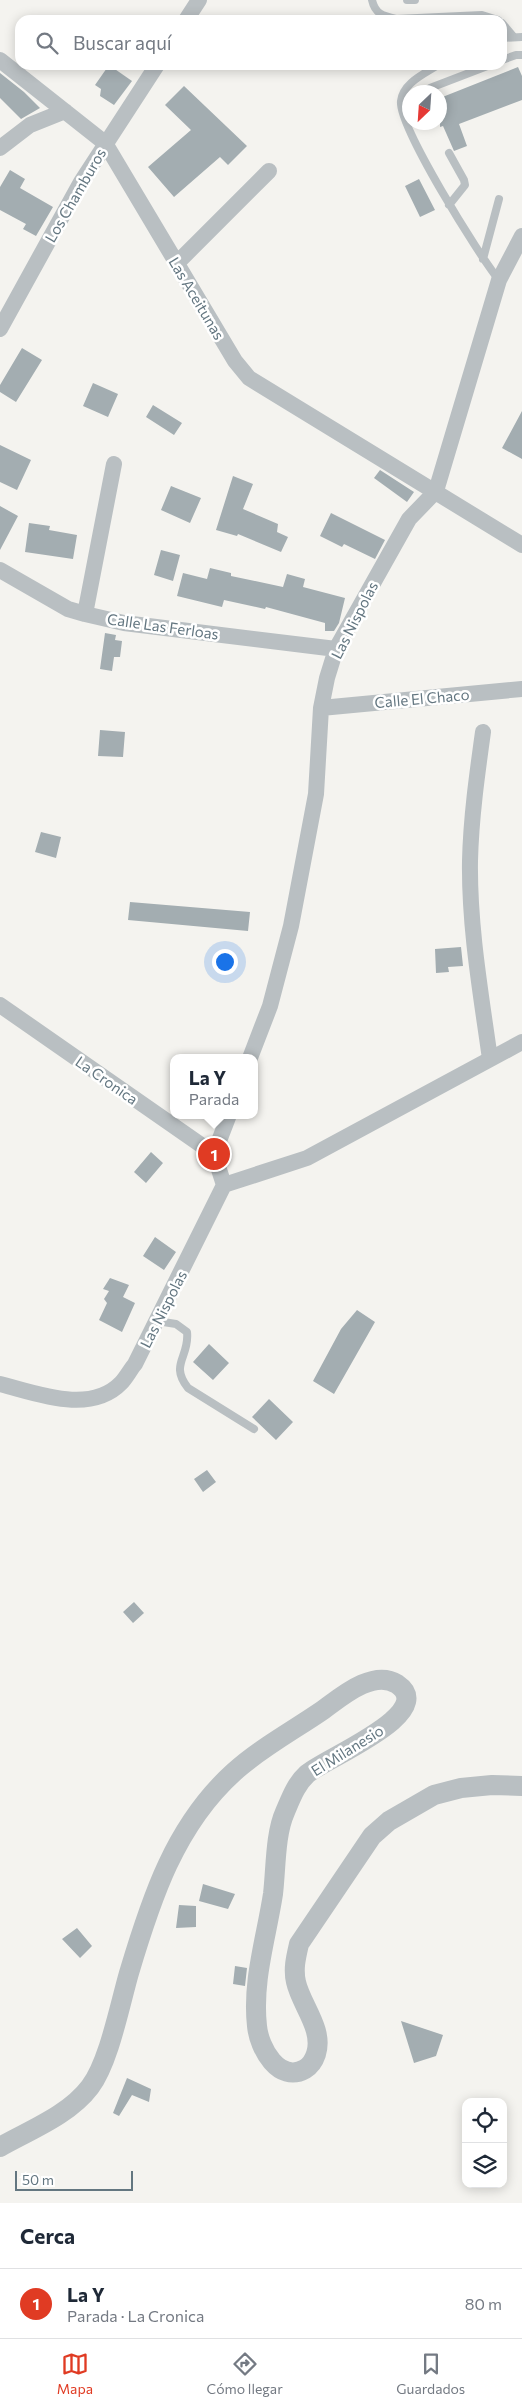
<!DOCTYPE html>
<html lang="es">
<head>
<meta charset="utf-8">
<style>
  :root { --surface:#fff; --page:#f6f6f7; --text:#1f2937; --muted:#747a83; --line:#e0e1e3; --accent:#e03b23 }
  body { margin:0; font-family:Commissioner,sans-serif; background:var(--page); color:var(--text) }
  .controls { position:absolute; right:15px; bottom:15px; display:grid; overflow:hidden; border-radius:10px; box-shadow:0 2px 12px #0003 }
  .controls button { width:45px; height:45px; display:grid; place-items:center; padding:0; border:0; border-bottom:1px solid var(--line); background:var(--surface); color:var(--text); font:25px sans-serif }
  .compass { position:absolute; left:402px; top:85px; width:45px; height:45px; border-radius:50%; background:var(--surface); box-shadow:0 2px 12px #0003; rotate:205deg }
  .scale { position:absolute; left:15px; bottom:12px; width:118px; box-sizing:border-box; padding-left:5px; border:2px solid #637680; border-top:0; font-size:14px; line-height:18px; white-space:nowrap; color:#637680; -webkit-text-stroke:4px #fff; paint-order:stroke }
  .you { position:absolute; left:224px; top:961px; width:18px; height:18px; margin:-12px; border:4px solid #fff; border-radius:50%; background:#1a73e8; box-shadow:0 0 0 8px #1a73e833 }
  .badge { display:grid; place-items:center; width:32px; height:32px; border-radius:50%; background:var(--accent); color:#fff; font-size:16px; font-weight:700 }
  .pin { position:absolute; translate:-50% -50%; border:2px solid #fff; box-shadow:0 1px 5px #0006 }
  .popup { position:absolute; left:170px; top:1054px; width:88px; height:65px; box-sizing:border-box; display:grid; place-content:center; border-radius:10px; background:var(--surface); filter:drop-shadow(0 1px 4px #0005); font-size:16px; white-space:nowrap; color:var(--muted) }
  .popup b { font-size:19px; color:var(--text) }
  .popup::after { content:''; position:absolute; left:50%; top:100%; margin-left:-10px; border:10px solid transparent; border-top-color:var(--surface) }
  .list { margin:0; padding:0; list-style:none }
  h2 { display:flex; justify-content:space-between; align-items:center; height:65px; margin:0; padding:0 20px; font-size:21px }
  h2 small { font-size:16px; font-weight:400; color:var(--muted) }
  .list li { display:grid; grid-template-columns:32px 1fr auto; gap:15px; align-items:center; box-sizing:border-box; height:70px; padding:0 20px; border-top:1px solid var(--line) }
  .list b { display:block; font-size:19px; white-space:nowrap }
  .list p { margin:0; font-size:16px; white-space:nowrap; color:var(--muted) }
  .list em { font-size:16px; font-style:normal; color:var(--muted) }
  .icon { flex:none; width:28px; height:28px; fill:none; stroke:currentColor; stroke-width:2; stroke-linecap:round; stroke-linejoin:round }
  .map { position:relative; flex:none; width:522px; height:2203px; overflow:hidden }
  .search { position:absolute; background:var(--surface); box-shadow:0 2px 12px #0003; left:15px; right:15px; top:15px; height:55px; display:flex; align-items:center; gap:12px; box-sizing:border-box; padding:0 18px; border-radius:15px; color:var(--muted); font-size:19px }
  .sheet { height:135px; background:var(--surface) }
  nav { display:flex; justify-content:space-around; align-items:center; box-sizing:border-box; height:70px; border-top:1px solid var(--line); background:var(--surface); font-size:14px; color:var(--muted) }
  nav a { display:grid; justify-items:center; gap:2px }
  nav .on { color:var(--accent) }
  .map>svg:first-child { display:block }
  .building { fill:#a3adb1 }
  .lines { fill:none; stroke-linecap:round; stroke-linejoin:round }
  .service { stroke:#b9bfc2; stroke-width:8 }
  .minor { stroke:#b9bfc2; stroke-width:16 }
  .tertiary { stroke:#b9bfc2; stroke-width:20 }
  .labels { text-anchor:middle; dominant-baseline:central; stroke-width:5; stroke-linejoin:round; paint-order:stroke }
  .street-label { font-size:15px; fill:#637680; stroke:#fff }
</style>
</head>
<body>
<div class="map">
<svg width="522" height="2203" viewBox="0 0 522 2203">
  <rect width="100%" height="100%" fill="#f4f3ef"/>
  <path class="building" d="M 109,65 L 132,81 L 114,105 L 100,96 L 101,89 L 95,85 Z
    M 518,67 L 522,76 L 522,100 L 459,124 L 467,146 L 454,151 L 443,126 L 440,127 L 440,98 Z
    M 0,73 L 24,92 L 40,108 L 21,119 L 0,98 Z
    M 184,86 L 247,146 L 228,165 L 220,157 L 174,197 L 148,167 L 191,130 L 165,105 Z
    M 10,170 L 25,179 L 20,188 L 53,207 L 36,236 L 23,229 L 26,224 L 0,210 L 0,187 Z
    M 419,179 L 435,210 L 420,217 L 405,186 Z
    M 22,348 L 42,360 L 16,402 L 0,392 L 0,385 Z
    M 93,383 L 118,394 L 108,417 L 83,406 Z
    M 153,405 L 182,423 L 174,435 L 146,417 Z
    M 522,411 L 522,459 L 502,448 Z
    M 0,445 L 31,460 L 17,490 L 0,482 Z
    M 380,470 L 414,492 L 407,502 L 374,478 Z
    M 233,476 L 253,484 L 243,509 L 278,524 L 277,532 L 288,537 L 281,552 L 238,534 L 237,536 L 216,530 Z
    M 171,486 L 201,498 L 190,523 L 161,510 Z
    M 0,506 L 18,516 L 0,550 Z
    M 331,513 L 385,540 L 375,559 L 344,544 L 342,547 L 320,536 Z
    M 29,523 L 50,526 L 49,530 L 77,535 L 73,559 L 25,552 Z
    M 161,550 L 180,555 L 173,581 L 154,575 Z
    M 210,568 L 231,573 L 231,576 L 283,587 L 287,574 L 305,579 L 303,587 L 345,598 L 339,623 L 334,631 L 325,631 L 325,623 L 266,607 L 265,609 L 224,600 L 222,607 L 177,596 L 183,573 L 207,579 Z
    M 105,633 L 116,635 L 115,640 L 122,641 L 120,657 L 114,657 L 112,671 L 100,669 Z
    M 100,730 L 125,732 L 123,757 L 98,756 Z
    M 41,832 L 61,837 L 56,858 L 35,852 Z
    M 130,902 L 250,912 L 248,931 L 128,920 Z
    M 461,947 L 463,966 L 448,967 L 449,972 L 436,973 L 435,949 Z
    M 151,1152 L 163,1163 L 146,1183 L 134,1172 Z
    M 155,1237 L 176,1252 L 164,1270 L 143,1256 Z
    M 110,1278 L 129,1285 L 123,1297 L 135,1303 L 122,1332 L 99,1320 L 107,1303 L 104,1299 L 109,1291 L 103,1289 Z
    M 357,1310 L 375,1322 L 334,1394 L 313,1381 L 341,1329 Z
    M 209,1344 L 229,1363 L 213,1380 L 193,1362 Z
    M 269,1399 L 293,1422 L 276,1440 L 252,1417 Z
    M 207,1470 L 216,1482 L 203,1492 L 194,1479 Z
    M 134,1602 L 144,1613 L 133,1623 L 123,1612 Z
    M 203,1884 L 235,1894 L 228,1909 L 199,1901 Z
    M 179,1905 L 196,1906 L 196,1927 L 176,1928 Z
    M 77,1928 L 92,1946 L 80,1958 L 62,1939 Z
    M 235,1966 L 247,1968 L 245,1986 L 233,1984 Z
    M 401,2021 L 443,2035 L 436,2056 L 414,2063 Z
    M 127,2078 L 151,2089 L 149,2102 L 132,2095 L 119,2116 L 113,2113 Z"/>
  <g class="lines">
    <path class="service" d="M 372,0 C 375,14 383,16 396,19 L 482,15 L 498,20
      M 407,0 L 415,0
      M 502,23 L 513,36
      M 502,38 L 522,37
      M 502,60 L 516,55 L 522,55
      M 438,65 C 424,74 403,83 401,101 C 398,126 480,257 499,280
      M 430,88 L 490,65
      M 449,153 L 464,180 L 465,185 L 449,205
      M 483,259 L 499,199
      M 157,1321 L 176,1324 L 187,1332 C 190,1357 169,1364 188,1388 L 254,1429"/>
    <path class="minor" d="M 186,20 L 199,0
      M 0,60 L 105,143 L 235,361 L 249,378 L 522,545
      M 0,148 L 30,125 L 65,111
      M 177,263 L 269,171
      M 0,329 L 81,182 L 157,65
      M 0,570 L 68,609 L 85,614 L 124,623 L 336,649
      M 85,614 L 114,464
      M 321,708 L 522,689
      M 483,732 C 477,775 471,818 470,861 C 469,927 481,994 490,1059
      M 0,1005 L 214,1154
      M 250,1058 L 270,1006 L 291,926 L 316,794 L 321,708 L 327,678 L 336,649 L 409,519 L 436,491 L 499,280 L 522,236
      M 224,1185 L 307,1158 L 522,1042
      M 0,1384 C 36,1393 90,1415 121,1383 C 126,1378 130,1370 135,1364 L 224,1185 L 214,1154 L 229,1115"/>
    <path class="tertiary" d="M 0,2147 C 30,2130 69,2115 90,2087 C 109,2062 120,2004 129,1973 C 151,1899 175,1825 234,1772 C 259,1749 294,1730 323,1710 C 341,1697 373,1669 397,1684 C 440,1713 323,1759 307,1774 C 296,1784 291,1798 285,1812 C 275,1834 276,1869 273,1894 C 266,1939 252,1981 257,2026 C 259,2048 279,2084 305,2069 C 310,2066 314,2060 316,2054 C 324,2029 301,2005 296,1982 C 293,1969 296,1957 299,1944 L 372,1836 L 389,1821 L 434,1795 L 461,1788 L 492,1785 L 522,1786"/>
  </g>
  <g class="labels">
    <g class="street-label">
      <text transform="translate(75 195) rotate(-60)">Los Chamburos</text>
      <text transform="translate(197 298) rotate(59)">Las Aceitunas</text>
      <text transform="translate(354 620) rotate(-63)">Las Nispolas</text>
      <text transform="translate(163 626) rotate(8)">Calle Las Ferloas</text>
      <text transform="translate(422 698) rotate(-5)">Calle El Chaco</text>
      <text transform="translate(107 1080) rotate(35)">La Cronica</text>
      <text transform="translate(163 1309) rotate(-63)">Las Nispolas</text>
      <text transform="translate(347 1750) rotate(-32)">El Milanesio</text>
    </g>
  </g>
</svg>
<div class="controls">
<button><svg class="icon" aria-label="locate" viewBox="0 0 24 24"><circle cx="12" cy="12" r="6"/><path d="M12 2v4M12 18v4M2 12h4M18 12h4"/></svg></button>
<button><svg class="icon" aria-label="layers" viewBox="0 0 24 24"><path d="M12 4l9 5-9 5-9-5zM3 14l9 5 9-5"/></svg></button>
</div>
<svg class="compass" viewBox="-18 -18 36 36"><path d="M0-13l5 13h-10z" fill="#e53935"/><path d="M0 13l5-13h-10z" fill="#747a83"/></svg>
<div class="scale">50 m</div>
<div class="you"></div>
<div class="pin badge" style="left:214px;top:1154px">1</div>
<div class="popup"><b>La Y</b>Parada</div>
<div class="search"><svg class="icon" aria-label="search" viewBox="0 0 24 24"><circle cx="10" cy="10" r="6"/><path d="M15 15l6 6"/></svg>Buscar aquí</div>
</div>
<section class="sheet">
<h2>Cerca<small></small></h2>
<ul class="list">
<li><span class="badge">1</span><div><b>La Y</b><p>Parada · La Cronica</p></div><em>80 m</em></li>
</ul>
</section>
<nav>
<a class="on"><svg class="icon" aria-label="map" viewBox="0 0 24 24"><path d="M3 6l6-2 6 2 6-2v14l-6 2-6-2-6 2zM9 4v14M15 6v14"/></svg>Mapa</a>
<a><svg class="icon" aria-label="directions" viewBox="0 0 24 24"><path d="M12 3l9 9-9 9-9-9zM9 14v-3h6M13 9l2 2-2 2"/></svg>Cómo llegar</a>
<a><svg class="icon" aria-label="saved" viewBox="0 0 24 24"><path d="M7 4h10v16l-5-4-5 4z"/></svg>Guardados</a>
</nav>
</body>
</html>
